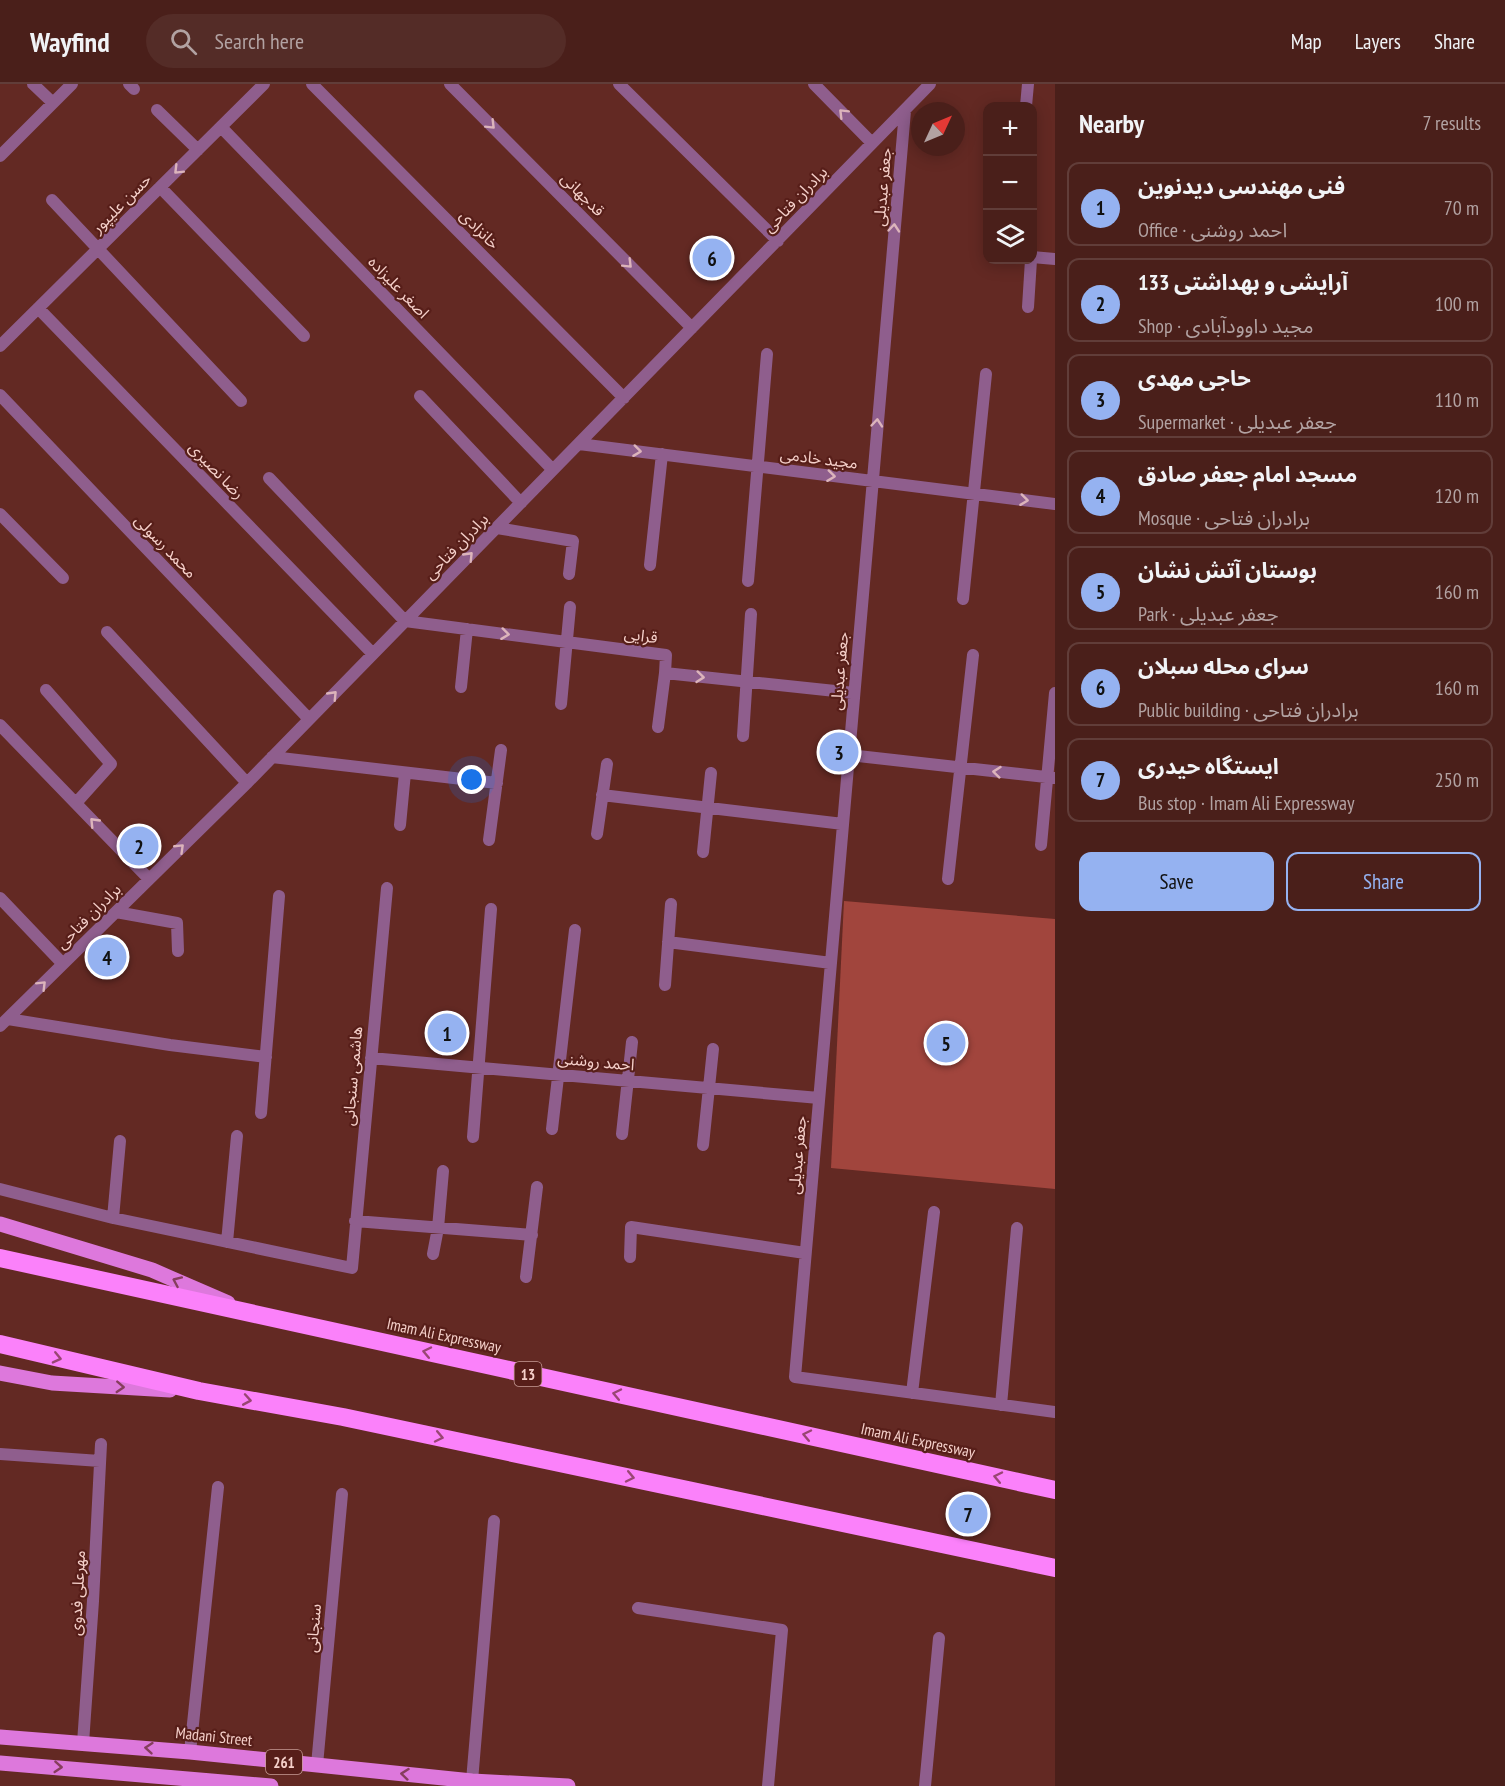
<!DOCTYPE html>
<html lang="en">
<head>
<meta charset="utf-8">
<style>
  :root { --surface:#4a1f1a; --page:#542c27; --text:#f1f3f6; --muted:#b2a2a2; --line:#613d39; --accent:#95b2f1 }
  body { margin:0; font-family:"PT Sans Narrow","Noto Sans Arabic",sans-serif; background:var(--page); color:var(--text) }
  .controls { position:absolute; right:18px; top:18px; display:grid; overflow:hidden; border-radius:12px; box-shadow:0 3px 15px #0003 }
  .controls button { width:54px; height:54px; display:grid; place-items:center; padding:0; border:0; border-bottom:2px solid var(--line); background:var(--surface); color:var(--text); font:30px sans-serif }
  .compass { position:absolute; left:911px; top:18px; width:54px; height:54px; border-radius:50%; background:var(--surface); box-shadow:0 3px 15px #0003; rotate:46deg }
  .you { position:absolute; left:472px; top:696px; width:21px; height:21px; margin:-15px; border:4px solid #fff; border-radius:50%; background:#1a73e8; box-shadow:0 0 0 9px #1a73e833 }
  .badge { display:grid; place-items:center; width:39px; height:39px; border-radius:50%; background:var(--accent); color:#111; font-size:20px; font-weight:700 }
  .pin { position:absolute; translate:-50% -50%; border:3px solid #fff; box-shadow:0 2px 6px #0006 }
  .list { margin:0; padding:0; list-style:none }
  h2 { display:flex; justify-content:space-between; align-items:center; height:78px; margin:0; padding:0 24px; font-size:26px }
  h2 small { font-size:20px; font-weight:400; color:var(--muted) }
  .list li { display:grid; grid-template-columns:39px 1fr auto; gap:18px; align-items:center; box-sizing:border-box; height:84px; margin:0 12px 12px; padding:0 12px; border:2px solid var(--line); border-radius:12px }
  .list b { display:block; font-size:22px; white-space:nowrap }
  .list p { margin:0; font-size:20px; white-space:nowrap; color:var(--muted) }
  .list em { font-size:20px; font-style:normal; color:var(--muted) }
  .actions { display:flex; gap:12px; padding:18px 24px }
  .actions a { flex:1; padding:14px 0; border:2px solid var(--accent); border-radius:12px; text-align:center; font-size:21px; color:var(--accent) }
  .actions .main { background:var(--accent); color:#111 }
  .icon { flex:none; width:33px; height:33px; fill:none; stroke:currentColor; stroke-width:2; stroke-linecap:round; stroke-linejoin:round }
  .map { position:relative; flex:none; width:1055px; height:1702px; overflow:hidden }
  header { display:flex; align-items:center; gap:36px; box-sizing:border-box; height:84px; padding:0 30px; background:var(--surface); border-bottom:2px solid var(--line) }
  header strong { font-size:28px }
  nav { display:flex; gap:33px; margin-inline-start:auto; font-size:21px }
  .search { width:420px; height:54px; background:var(--page); display:flex; align-items:center; gap:15px; box-sizing:border-box; padding:0 21px; border-radius:33px; color:var(--muted); font-size:22px }
  main { display:flex }
  aside { flex:1; background:var(--surface) }
  .map>svg:first-child { display:block }
  .green { fill:#a1453d }
  .lines { fill:none; stroke-linecap:round; stroke-linejoin:round }
  .street { stroke:#8f5e8d; stroke-width:12 }
  .primary { stroke:#dd78dc; stroke-width:15 }
  .highway { stroke:#fb81fa; stroke-width:18 }
  .oneway { stroke:#dcb4bb }
  .oneway2 { stroke:#863e5d }
  .oneway3 { stroke:#994673 }
  .labels { text-anchor:middle; dominant-baseline:central; stroke-width:4.5; stroke-linejoin:round; paint-order:stroke }
  .shield { fill:#571e19; stroke:#c69b95; stroke-width:1.5 }
  .shield-label { font-size:15px; font-weight:bold; fill:#f5d0ca }
  .street-label { font-size:16px; fill:#f5d0ca; stroke:#571e19 }
</style>
</head>
<body>
<header>
<strong>Wayfind</strong>
<div class="search"><svg class="icon" aria-label="search" viewBox="0 0 24 24"><circle cx="10" cy="10" r="6"/><path d="M15 15l6 6"/></svg>Search here</div>
<nav><a>Map</a><a>Layers</a><a>Share</a></nav>
</header>
<main>
<div class="map">
<svg width="1055" height="1702" viewBox="0 0 1055 1702">
  <rect width="100%" height="100%" fill="#632923"/>
  <path class="green" d="M 844,817 L 1055,835 L 1055,1105 L 831,1084 Z"/>
  <g class="lines">
    <path class="street" d="M 33,0 L 53,19
      M 129,0 L 134,5
      M 312,0 L 624,314
      M 450,0 L 692,244
      M 619,0 L 778,157
      M 814,0 L 872,59
      M 1026,22 L 1028,0
      M 157,26 L 198,66
      M 905,27 L 795,1293 L 1055,1328
      M 221,43 L 553,386
      M 0,72 L 72,0
      M 160,103 L 304,252
      M 52,116 L 241,317
      M 1032,173 L 1055,175
      M 1028,223 L 1031,176
      M 38,224 L 373,570
      M 0,262 L 264,0
      M 0,311 L 309,635
      M 420,312 L 521,419
      M 579,360 L 1055,420
      M 269,394 L 405,537 L 666,571 L 665,589 L 854,609
      M 0,430 L 63,494
      M 497,444 L 573,457 L 569,490
      M 650,481 L 662,370
      M 748,497 L 767,270
      M 963,515 L 986,290
      M 107,548 L 247,699
      M 461,603 L 467,545
      M 46,606 L 111,680 L 76,719
      M 561,620 L 570,523
      M 0,641 L 149,795
      M 658,643 L 665,589
      M 743,652 L 751,530
      M 849,671 L 1055,694
      M 272,673 L 497,699
      M 602,711 L 843,740
      M 400,741 L 405,689
      M 597,750 L 607,680
      M 489,756 L 501,666
      M 1041,761 L 1055,609
      M 703,768 L 711,689
      M 948,795 L 973,571
      M 0,814 L 63,880
      M 116,828 L 177,839 L 178,867
      M 668,858 L 831,879
      M 665,901 L 671,820
      M 8,935 L 170,961 L 266,973
      M 0,942 L 247,699 L 930,0
      M 371,974 L 819,1014
      M 261,1029 L 279,812
      M 552,1045 L 575,846
      M 622,1050 L 632,958
      M 473,1053 L 491,825
      M 703,1061 L 713,965
      M 0,1105 L 113,1134 L 352,1184 L 387,804
      M 113,1134 L 120,1057
      M 355,1137 L 532,1151
      M 227,1158 L 237,1052
      M 433,1170 L 438,1144 L 443,1087
      M 630,1173 L 631,1143 L 805,1169
      M 526,1193 L 537,1103
      M 912,1309 L 934,1128
      M 1001,1321 L 1017,1144
      M 0,1370 L 100,1377
      M 638,1524 L 782,1546 L 768,1702
      M 83,1659 L 93,1517 L 101,1360
      M 190,1668 L 218,1403
      M 317,1681 L 342,1410
      M 472,1697 L 494,1437
      M 925,1702 L 939,1554"/>
    <path class="primary" d="M 0,1140 L 152,1186 L 228,1219
      M 0,1289 L 52,1299 L 170,1306
      M 0,1653 L 190,1668 L 472,1697 L 568,1702
      M 0,1679 L 271,1702"/>
    <path class="highway" d="M 0,1174 L 1055,1406
      M 0,1260 L 199,1307 L 343,1333 L 1055,1484"/>
  </g>
  <defs><path id="oneway-chevron" d="M-2-3.5L2.5 0L-2 3.5" fill="none" stroke-width="1.6" stroke-linecap="round" stroke-linejoin="round" transform="scale(1.5)"/></defs>
  <g class="oneway">
    <use href="#oneway-chevron" transform="translate(843 29) rotate(-135)"/>
    <use href="#oneway-chevron" transform="translate(491 41) rotate(45)"/>
    <use href="#oneway-chevron" transform="translate(178 86) rotate(135)"/>
    <use href="#oneway-chevron" transform="translate(894 144) rotate(-85)"/>
    <use href="#oneway-chevron" transform="translate(628 180) rotate(45)"/>
    <use href="#oneway-chevron" transform="translate(877 339) rotate(-85)"/>
    <use href="#oneway-chevron" transform="translate(637 367) rotate(7)"/>
    <use href="#oneway-chevron" transform="translate(831 392) rotate(7)"/>
    <use href="#oneway-chevron" transform="translate(1024 416) rotate(7)"/>
    <use href="#oneway-chevron" transform="translate(469 472) rotate(-46)"/>
    <use href="#oneway-chevron" transform="translate(505 550) rotate(7)"/>
    <use href="#oneway-chevron" transform="translate(700 593) rotate(6)"/>
    <use href="#oneway-chevron" transform="translate(333 611) rotate(-46)"/>
    <use href="#oneway-chevron" transform="translate(997 688) rotate(-174)"/>
    <use href="#oneway-chevron" transform="translate(94 738) rotate(-134)"/>
    <use href="#oneway-chevron" transform="translate(180 764) rotate(-44)"/>
    <use href="#oneway-chevron" transform="translate(42 901) rotate(-45)"/>
  </g>
  <g class="oneway2">
    <use href="#oneway-chevron" transform="translate(177 1197) rotate(-156)"/>
    <use href="#oneway-chevron" transform="translate(120 1303) rotate(3)"/>
    <use href="#oneway-chevron" transform="translate(149 1664) rotate(-175)"/>
    <use href="#oneway-chevron" transform="translate(58 1683) rotate(4)"/>
    <use href="#oneway-chevron" transform="translate(405 1690) rotate(-174)"/>
  </g>
  <g class="oneway3">
    <use href="#oneway-chevron" transform="translate(427 1268) rotate(-168)"/>
    <use href="#oneway-chevron" transform="translate(57 1274) rotate(13)"/>
    <use href="#oneway-chevron" transform="translate(617 1310) rotate(-168)"/>
    <use href="#oneway-chevron" transform="translate(247 1316) rotate(10)"/>
    <use href="#oneway-chevron" transform="translate(807 1351) rotate(-168)"/>
    <use href="#oneway-chevron" transform="translate(439 1353) rotate(12)"/>
    <use href="#oneway-chevron" transform="translate(630 1393) rotate(12)"/>
    <use href="#oneway-chevron" transform="translate(998 1393) rotate(-168)"/>
  </g>
  <g class="labels">
    <g class="shield">
      <rect x="514.5" y="1278" width="27" height="24" rx="4.5"/>
      <rect x="266" y="1666" width="36" height="24" rx="4.5"/>
    </g>
    <g class="shield-label">
      <text x="528" y="1290">13</text>
      <text x="284" y="1678">261</text>
    </g>
    <g class="street-label">
      <text transform="translate(882 103) rotate(-85)">جعفر عبدیلی</text>
      <text transform="translate(583 110) rotate(45)">قدجهانی</text>
      <text transform="translate(795 115) rotate(-46)">برادران فتاحی</text>
      <text transform="translate(121 119) rotate(-45)">حسن علیپور</text>
      <text transform="translate(480 145) rotate(45)">خانزادی</text>
      <text transform="translate(399 203) rotate(46)">اصغر علیزاده</text>
      <text transform="translate(819 374) rotate(7)">مجید خادمی</text>
      <text transform="translate(217 386) rotate(46)">رضا نصیری</text>
      <text transform="translate(166 462) rotate(46)">محمد رسولی</text>
      <text transform="translate(456 462) rotate(-46)">برادران فتاحی</text>
      <text transform="translate(641 551) rotate(8)">قرایی</text>
      <text transform="translate(839 587) rotate(-85)">جعفر عبدیلی</text>
      <text transform="translate(88 832) rotate(-45)">برادران فتاحی</text>
      <text transform="translate(596 977) rotate(5)">احمد روشنی</text>
      <text transform="translate(352 992) rotate(-85)">هاشمی سنجانی</text>
      <text transform="translate(797 1071) rotate(-85)">جعفر عبدیلی</text>
      <text transform="translate(444 1251) rotate(12)">Imam Ali Expressway</text>
      <text transform="translate(918 1356) rotate(12)">Imam Ali Expressway</text>
      <text transform="translate(77 1509) rotate(-87)">مهرعلی فدوی</text>
      <text transform="translate(313 1544) rotate(-85)">سنجانی</text>
      <text transform="translate(214 1652) rotate(6)">Madani Street</text>
    </g>
  </g>
</svg>
<div class="controls">
<button>+</button>
<button>−</button>
<button><svg class="icon" aria-label="layers" viewBox="0 0 24 24"><path d="M12 4l9 5-9 5-9-5zM3 14l9 5 9-5"/></svg></button>
</div>
<svg class="compass" viewBox="-18 -18 36 36"><path d="M0-13l5 13h-10z" fill="#e53935"/><path d="M0 13l5-13h-10z" fill="#b2a2a2"/></svg>
<div class="you"></div>
<div class="pin badge" style="left:447px;top:949px">1</div>
<div class="pin badge" style="left:139px;top:762px">2</div>
<div class="pin badge" style="left:839px;top:668px">3</div>
<div class="pin badge" style="left:107px;top:873px">4</div>
<div class="pin badge" style="left:946px;top:959px">5</div>
<div class="pin badge" style="left:712px;top:174px">6</div>
<div class="pin badge" style="left:968px;top:1430px">7</div>
</div>
<aside>
<h2>Nearby<small>7 results</small></h2>
<ul class="list">
<li><span class="badge">1</span><div><b>فنی مهندسی دیدنوین</b><p>Office · احمد روشنی</p></div><em>70 m</em></li>
<li><span class="badge">2</span><div><b>آرایشی و بهداشتی 133</b><p>Shop · مجید داوودآبادی</p></div><em>100 m</em></li>
<li><span class="badge">3</span><div><b>حاجی مهدی</b><p>Supermarket · جعفر عبدیلی</p></div><em>110 m</em></li>
<li><span class="badge">4</span><div><b>مسجد امام جعفر صادق</b><p>Mosque · برادران فتاحی</p></div><em>120 m</em></li>
<li><span class="badge">5</span><div><b>بوستان آتش نشان</b><p>Park · جعفر عبدیلی</p></div><em>160 m</em></li>
<li><span class="badge">6</span><div><b>سرای محله سبلان</b><p>Public building · برادران فتاحی</p></div><em>160 m</em></li>
<li><span class="badge">7</span><div><b>ایستگاه حیدری</b><p>Bus stop · Imam Ali Expressway</p></div><em>250 m</em></li>
</ul>
<div class="actions"><a class="main">Save</a><a>Share</a></div>
</aside>
</main>
</body>
</html>
